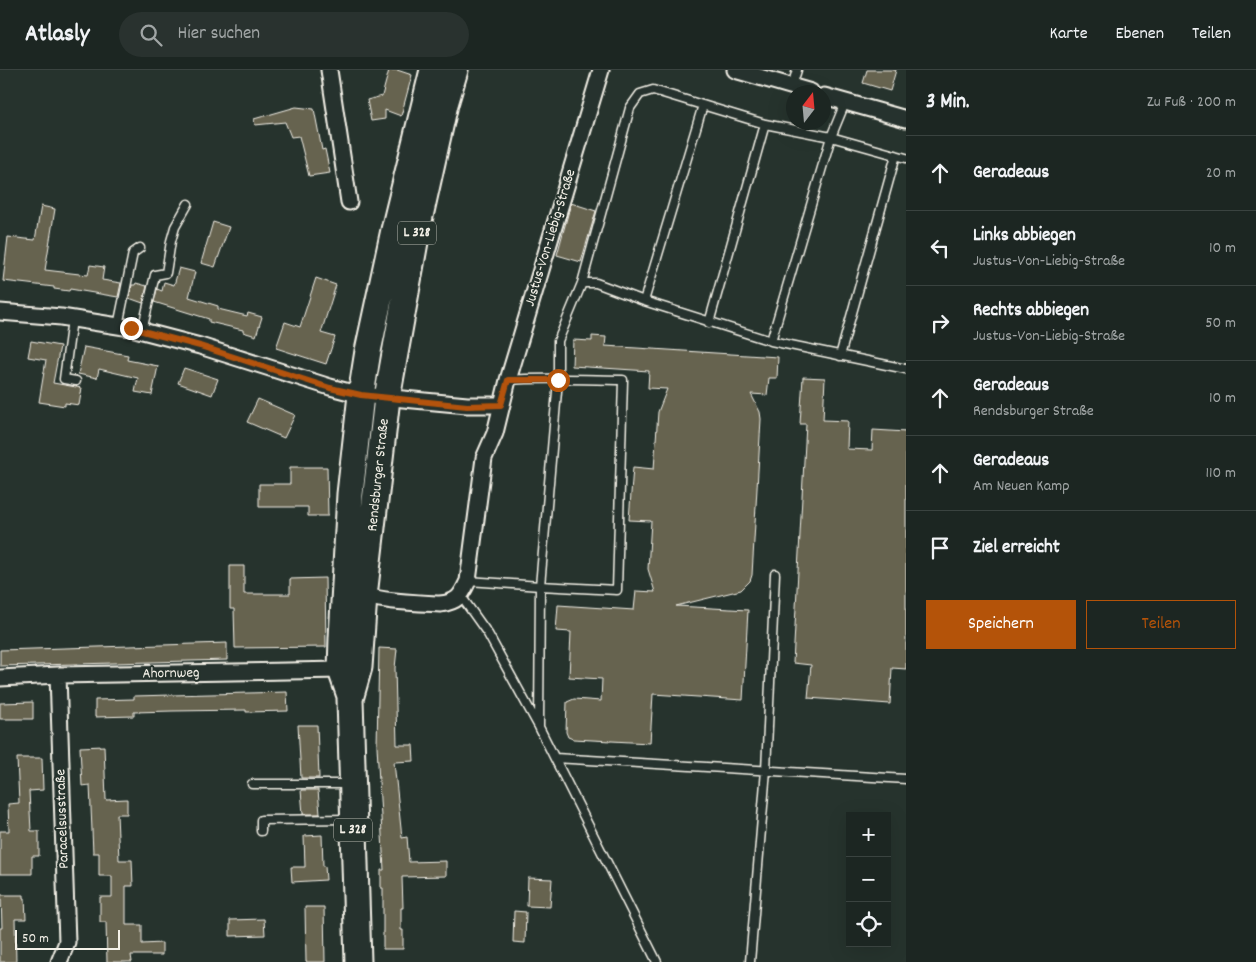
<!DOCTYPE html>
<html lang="de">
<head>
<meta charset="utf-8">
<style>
  :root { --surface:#1c2622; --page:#29322f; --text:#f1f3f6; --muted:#a0a5a5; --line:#3a4340; --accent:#b45309 }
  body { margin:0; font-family:Dekko,sans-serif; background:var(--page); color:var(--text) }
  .controls { position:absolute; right:15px; bottom:15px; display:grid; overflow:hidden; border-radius:0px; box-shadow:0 5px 20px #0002 }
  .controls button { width:45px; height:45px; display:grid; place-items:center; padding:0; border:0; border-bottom:1px solid var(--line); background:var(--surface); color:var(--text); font:25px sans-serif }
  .compass { position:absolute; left:786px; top:15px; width:45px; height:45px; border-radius:50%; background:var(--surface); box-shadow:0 5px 20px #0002; rotate:16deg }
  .scale { position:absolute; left:15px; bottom:12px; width:105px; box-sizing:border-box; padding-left:5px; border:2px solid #f4f1e8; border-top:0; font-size:14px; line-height:18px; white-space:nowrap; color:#f4f1e8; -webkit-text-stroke:4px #26332d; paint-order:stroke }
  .stop { position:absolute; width:15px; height:15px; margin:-11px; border:4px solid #b45309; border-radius:50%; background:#fff }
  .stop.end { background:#b45309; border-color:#fff; box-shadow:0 1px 5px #0008 }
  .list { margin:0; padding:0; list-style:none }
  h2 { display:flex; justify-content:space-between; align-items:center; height:65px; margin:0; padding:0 20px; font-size:21px }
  h2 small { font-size:16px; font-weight:400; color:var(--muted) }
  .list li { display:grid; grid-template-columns:32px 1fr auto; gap:15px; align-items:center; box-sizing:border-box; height:75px; padding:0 20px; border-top:1px solid var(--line) }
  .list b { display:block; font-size:19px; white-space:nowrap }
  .list p { margin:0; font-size:16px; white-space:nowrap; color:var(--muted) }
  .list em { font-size:16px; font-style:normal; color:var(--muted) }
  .actions { display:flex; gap:10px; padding:15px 20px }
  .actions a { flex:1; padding:11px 0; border:1px solid var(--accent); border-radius:0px; text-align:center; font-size:18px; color:var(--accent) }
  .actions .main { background:var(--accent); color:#fff }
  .icon { flex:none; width:28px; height:28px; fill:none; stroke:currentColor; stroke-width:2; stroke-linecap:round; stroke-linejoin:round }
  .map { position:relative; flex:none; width:906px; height:892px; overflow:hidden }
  header { display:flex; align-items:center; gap:30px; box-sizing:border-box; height:70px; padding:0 25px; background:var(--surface); border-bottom:1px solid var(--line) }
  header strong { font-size:24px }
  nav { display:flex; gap:28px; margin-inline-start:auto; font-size:18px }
  .search { width:350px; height:45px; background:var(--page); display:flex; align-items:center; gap:12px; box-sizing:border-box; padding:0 18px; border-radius:28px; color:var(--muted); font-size:19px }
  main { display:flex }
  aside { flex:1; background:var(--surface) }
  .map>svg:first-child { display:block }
  .building { fill:#666350; stroke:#f4f1e8 }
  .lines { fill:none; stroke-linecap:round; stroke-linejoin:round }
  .service-casing { stroke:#f4f1e8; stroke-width:11 }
  .minor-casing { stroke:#f4f1e8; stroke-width:19 }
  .primary-casing { stroke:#f4f1e8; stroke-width:29 }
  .service { stroke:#26332d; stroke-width:8 }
  .minor { stroke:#26332d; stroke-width:15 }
  .primary { stroke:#26332d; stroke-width:25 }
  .route { stroke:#b45309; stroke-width:6 }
  .labels { text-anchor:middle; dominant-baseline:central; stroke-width:4; stroke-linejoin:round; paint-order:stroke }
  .shield { fill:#26332d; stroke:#b6b8b0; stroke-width:1 }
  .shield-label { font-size:14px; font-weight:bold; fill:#f4f1e8 }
  .street-label { font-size:15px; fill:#f4f1e8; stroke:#26332d }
</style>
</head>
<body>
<header>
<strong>Atlasly</strong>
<div class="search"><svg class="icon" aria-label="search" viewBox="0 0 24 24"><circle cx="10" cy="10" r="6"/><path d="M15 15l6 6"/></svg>Hier suchen</div>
<nav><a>Karte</a><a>Ebenen</a><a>Teilen</a></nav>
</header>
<main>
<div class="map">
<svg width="906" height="892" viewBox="0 0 906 892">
  <rect width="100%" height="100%" fill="#26332d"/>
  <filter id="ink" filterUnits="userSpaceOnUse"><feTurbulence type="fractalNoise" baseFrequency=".02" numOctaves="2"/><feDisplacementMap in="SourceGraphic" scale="10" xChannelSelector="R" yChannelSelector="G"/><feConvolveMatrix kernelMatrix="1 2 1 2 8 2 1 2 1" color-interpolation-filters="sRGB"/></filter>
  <g filter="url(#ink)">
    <path class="building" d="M 389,0 L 397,0 L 412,5 L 401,46 L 385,40 L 385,49 L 371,51 L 367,30 L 382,26 Z
      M 867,0 L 896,0 L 890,21 L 863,13 Z
      M 296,37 L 314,39 L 322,80 L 325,79 L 330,103 L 309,106 L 299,66 L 291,67 L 285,52 L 255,55 L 254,49 Z
      M 571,133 L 596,141 L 581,192 L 557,185 Z
      M 41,136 L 55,139 L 45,200 L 88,205 L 90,195 L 104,197 L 102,210 L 121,213 L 118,227 L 70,219 L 69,221 L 54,219 L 54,217 L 3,211 L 8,167 L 35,170 Z
      M 213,152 L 229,157 L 215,197 L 201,193 Z
      M 179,198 L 195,202 L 189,227 L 218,236 L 218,239 L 247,246 L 248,243 L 262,247 L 256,266 L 243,262 L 243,260 L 209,252 L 209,249 L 154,232 L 157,219 L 162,221 L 164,212 L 174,215 Z
      M 316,208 L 336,215 L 321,263 L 335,267 L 326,294 L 276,278 L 285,252 L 300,257 Z
      M 136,213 L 147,216 L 143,233 L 129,228 L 132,215 L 135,215 Z
      M 592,266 L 606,267 L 605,276 L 778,287 L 777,308 L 769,308 L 767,325 L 751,324 L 760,342 L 761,349 L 752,505 L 750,511 L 741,520 L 676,536 L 748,540 L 743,630 L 653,624 L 650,673 L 573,669 L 568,667 L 566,662 L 567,632 L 574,629 L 601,631 L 602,609 L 569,607 L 571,562 L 556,561 L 558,535 L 634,540 L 636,521 L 655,522 L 648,499 L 651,451 L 629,450 L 633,397 L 654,399 L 658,342 L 667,319 L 648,318 L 649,301 L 572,296 L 573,270 L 592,271 Z
      M 31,271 L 60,276 L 53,313 L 82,318 L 79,335 L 65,333 L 65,336 L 39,332 L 46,290 L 28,287 Z
      M 84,277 L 128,285 L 127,290 L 158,296 L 152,325 L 135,322 L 138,308 L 99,299 L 97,308 L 78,304 Z
      M 184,298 L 218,309 L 212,325 L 178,313 Z
      M 803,307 L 825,308 L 823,350 L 848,351 L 847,379 L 872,380 L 873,360 L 906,362 L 906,599 L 892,598 L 890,634 L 808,628 L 811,595 L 793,593 L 806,354 L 800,354 Z
      M 258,329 L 295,345 L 284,368 L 247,352 Z
      M 290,397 L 327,397 L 328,446 L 308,446 L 308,437 L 259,437 L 259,414 L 290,414 Z
      M 230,496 L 244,496 L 244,524 L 290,524 L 290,509 L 325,508 L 326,577 L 235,578 L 234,539 L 230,539 Z
      M 227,573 L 227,590 L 0,596 L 0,580 Z
      M 379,578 L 397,579 L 395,598 L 397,675 L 413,675 L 414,691 L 394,692 L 402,768 L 407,767 L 409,792 L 446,791 L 446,806 L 402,807 L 403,838 L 401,838 L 401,860 L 403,860 L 403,879 L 383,879 L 383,818 L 381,818 L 381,800 L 384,800 L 377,676 Z
      M 287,622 L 288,641 L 246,642 L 246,640 L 172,641 L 134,642 L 134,646 L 95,647 L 95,630 L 134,629 L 134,626 Z
      M 33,632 L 33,649 L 0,649 L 0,633 Z
      M 298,655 L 317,655 L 319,708 L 301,708 Z
      M 104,676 L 106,730 L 127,729 L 127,744 L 117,744 L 119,790 L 132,790 L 133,816 L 126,816 L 126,855 L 142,855 L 142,874 L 162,873 L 162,885 L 131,885 L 132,892 L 107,892 L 106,852 L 100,852 L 100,827 L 112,827 L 112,806 L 99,806 L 99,783 L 93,783 L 90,715 L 82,716 L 80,677 Z
      M 17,688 L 42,688 L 43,720 L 29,721 L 31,761 L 39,761 L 39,786 L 32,786 L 32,804 L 0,804 L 0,761 L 9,761 L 8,734 L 19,733 Z
      M 301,720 L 318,720 L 320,744 L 303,744 Z
      M 322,765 L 323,796 L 325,796 L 326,810 L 292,812 L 291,797 L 305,797 L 304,766 Z
      M 528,808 L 552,809 L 550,837 L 527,836 Z
      M 1,825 L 24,825 L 24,828 L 25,828 L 26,849 L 15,849 L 16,892 L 0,892 L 0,858 L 2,858 Z
      M 305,837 L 324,837 L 325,892 L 306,892 Z
      M 514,841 L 526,842 L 525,873 L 513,872 Z
      M 264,849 L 265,865 L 230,866 L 230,850 Z"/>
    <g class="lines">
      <g class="service-casing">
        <path id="service" d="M 792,16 L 797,0
          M 582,213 L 596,213 L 644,231 L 771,271 L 906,299
          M 644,231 L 703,35
          M 72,249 L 64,309 L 76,311
          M 709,253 L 765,54
          M 118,256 L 133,183 L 140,178
          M 142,261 L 155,205 L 166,203 L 171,171 L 175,157 L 188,134
          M 771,271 L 831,67 L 845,33
          M 840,286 L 896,85
          M 508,310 C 546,307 585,310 623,310 L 617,520 L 540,516 L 558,310 L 558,271 L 582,213 L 630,38 L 640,24 L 653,20 L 765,54 L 831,67 L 906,88
          M 468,511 L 540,516 L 539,657 L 657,892
          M 461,526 L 488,564 L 538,655
          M 555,688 L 906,709
          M 252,714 L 350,714
          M 261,761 L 261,750 L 350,749
          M 750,892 L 766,700 L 775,504"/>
      </g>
      <g class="minor-casing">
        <path id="minor" d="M 329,0 L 349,132
          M 735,0 L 811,22
          M 824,26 L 906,49
          M 0,242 L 61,247 L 131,258 L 200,276 L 330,317 L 361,325 L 467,335 L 501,335
          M 359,522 C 372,532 422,533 440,534 C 458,532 461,526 468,511 L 484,388 L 495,363 L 508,310 L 601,0
          M 58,605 L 67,872 L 59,892
          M 0,608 L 58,605 L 341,600"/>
      </g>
      <g class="primary-casing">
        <path id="primary" d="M 350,626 L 341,600 L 342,568 L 350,424 L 361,325 L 368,281 L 394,160 L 433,0
          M 358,892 L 350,629 L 359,597 L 364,526 L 387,328 L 418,155 L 445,34 L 455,0"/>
      </g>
      <use href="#service" class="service"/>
      <use href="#minor" class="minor"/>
      <use href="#primary" class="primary"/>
    </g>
  </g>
  <g class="lines" filter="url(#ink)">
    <path class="route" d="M 131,258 L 200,276 L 330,318 L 361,325 L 467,336 L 501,335 L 508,310 L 558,310"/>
  </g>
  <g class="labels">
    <g class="shield">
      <rect x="398" y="151.5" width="38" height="23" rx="4"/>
      <rect x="334" y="748.5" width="38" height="23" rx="4"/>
    </g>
    <g class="shield-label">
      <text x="417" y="163">L 328</text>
      <text x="353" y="760">L 328</text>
    </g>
    <g class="street-label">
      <text transform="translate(551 168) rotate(-73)">Justus-Von-Liebig-Straße</text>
      <text transform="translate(379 405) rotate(-84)">Rendsburger Straße</text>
      <text transform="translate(171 604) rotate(-1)">Ahornweg</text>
      <text transform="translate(63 749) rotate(-92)">Paracelsusstraße</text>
    </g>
  </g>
</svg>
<div class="controls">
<button>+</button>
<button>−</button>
<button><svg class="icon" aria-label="locate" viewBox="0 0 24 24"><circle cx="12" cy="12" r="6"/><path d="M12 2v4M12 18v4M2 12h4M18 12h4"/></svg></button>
</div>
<svg class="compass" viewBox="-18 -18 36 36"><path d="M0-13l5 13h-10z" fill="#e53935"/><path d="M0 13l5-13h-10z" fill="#a0a5a5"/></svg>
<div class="scale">50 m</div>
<div class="stop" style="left:558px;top:310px"></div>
<div class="stop end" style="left:131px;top:258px"></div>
</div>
<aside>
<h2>3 Min.<small>Zu Fuß · 200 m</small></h2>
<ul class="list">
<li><svg class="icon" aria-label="ahead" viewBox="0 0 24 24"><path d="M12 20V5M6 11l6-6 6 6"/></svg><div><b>Geradeaus</b></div><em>20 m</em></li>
<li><svg class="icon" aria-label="left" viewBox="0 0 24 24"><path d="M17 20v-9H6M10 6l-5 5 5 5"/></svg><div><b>Links abbiegen</b><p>Justus-Von-Liebig-Straße</p></div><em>10 m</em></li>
<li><svg class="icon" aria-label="right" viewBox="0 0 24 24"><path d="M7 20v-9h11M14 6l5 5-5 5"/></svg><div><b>Rechts abbiegen</b><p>Justus-Von-Liebig-Straße</p></div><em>50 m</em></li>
<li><svg class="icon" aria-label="ahead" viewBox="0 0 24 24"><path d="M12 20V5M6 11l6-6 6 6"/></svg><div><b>Geradeaus</b><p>Rendsburger Straße</p></div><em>10 m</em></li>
<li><svg class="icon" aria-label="ahead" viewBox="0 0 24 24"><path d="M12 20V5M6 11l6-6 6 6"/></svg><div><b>Geradeaus</b><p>Am Neuen Kamp</p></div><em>110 m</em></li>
<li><svg class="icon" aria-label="arrive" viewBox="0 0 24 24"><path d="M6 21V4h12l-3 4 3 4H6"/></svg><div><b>Ziel erreicht</b></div></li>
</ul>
<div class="actions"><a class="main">Speichern</a><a>Teilen</a></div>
</aside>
</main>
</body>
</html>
